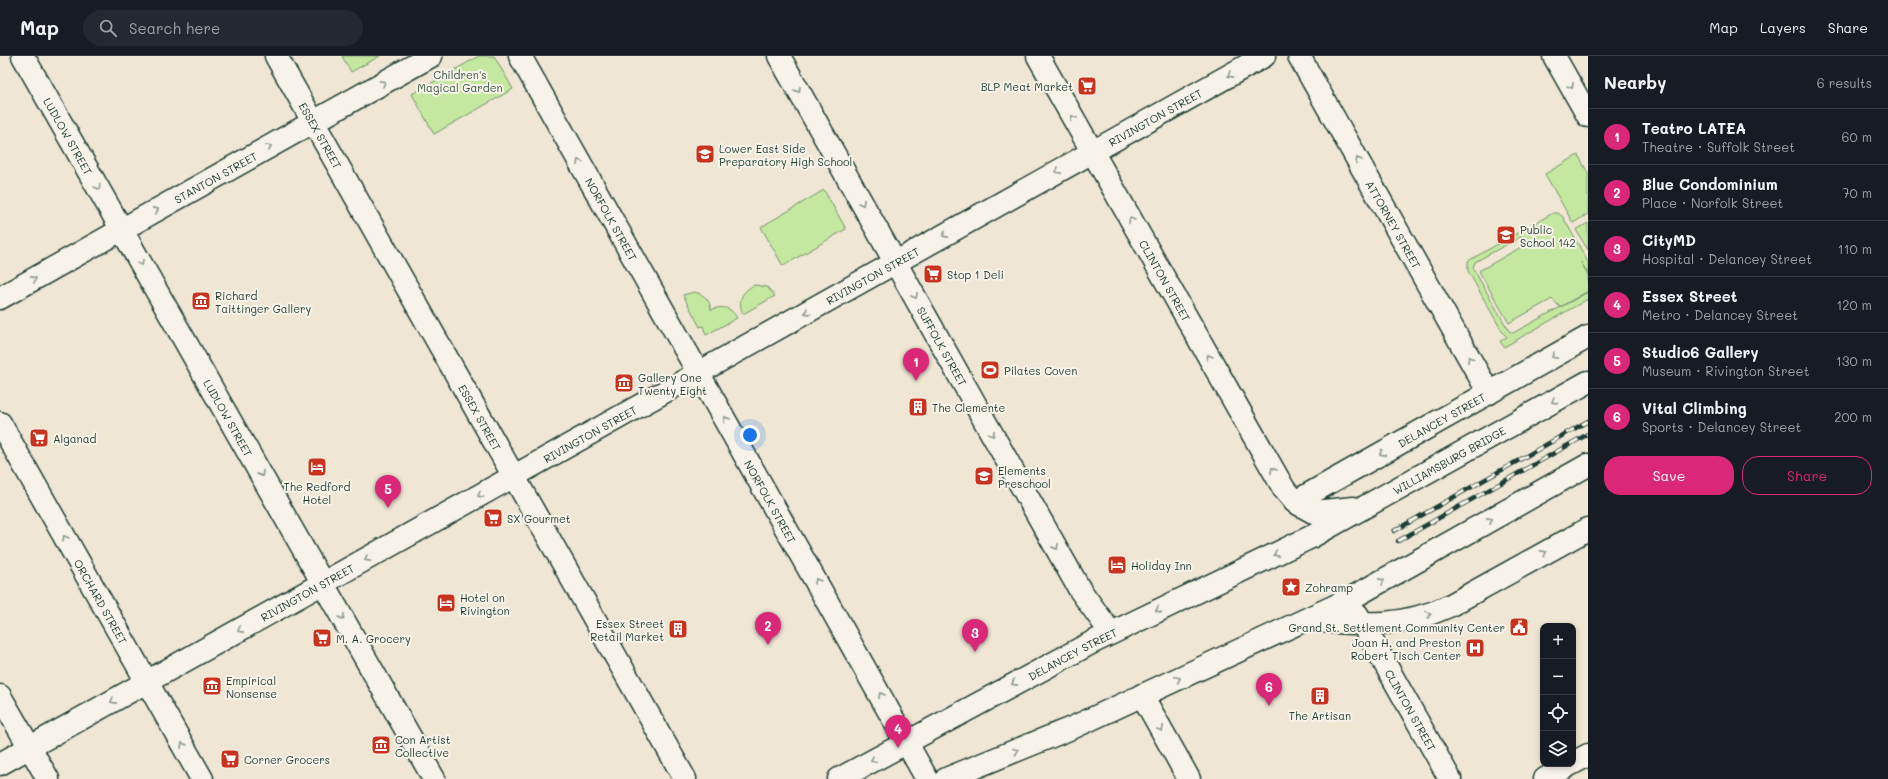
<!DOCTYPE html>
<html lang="en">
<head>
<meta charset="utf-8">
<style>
  :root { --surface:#171b24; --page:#242831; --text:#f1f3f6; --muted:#9ea1a6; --line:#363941; --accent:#db2777 }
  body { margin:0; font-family:Mali,sans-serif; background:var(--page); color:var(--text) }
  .controls { position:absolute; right:12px; bottom:12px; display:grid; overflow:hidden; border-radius:8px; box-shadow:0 2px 6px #0003 }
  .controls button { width:36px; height:36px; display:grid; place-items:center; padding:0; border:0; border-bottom:1px solid var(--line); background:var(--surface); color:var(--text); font:20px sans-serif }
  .you { position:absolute; left:750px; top:379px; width:14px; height:14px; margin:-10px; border:3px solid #fff; border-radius:50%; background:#1a73e8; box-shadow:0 0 0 6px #1a73e833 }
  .badge { display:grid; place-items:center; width:26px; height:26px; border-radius:50%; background:var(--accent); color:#fff; font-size:13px; font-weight:700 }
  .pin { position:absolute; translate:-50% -33px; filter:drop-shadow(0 1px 2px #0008) }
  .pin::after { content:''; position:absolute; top:21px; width:14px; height:12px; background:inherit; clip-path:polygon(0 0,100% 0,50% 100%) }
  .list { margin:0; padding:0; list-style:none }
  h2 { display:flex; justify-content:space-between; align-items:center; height:52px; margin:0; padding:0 16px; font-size:17px }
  h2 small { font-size:13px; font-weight:400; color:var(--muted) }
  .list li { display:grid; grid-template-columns:26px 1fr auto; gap:12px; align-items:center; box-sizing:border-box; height:56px; padding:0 16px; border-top:1px solid var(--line) }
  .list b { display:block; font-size:15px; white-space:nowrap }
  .list p { margin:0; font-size:13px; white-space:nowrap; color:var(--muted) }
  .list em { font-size:13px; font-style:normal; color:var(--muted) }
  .actions { display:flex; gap:8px; padding:12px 16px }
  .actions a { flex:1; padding:9px 0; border:1px solid var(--accent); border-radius:16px; text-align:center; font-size:14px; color:var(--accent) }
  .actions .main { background:var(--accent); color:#fff }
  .icon { flex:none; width:22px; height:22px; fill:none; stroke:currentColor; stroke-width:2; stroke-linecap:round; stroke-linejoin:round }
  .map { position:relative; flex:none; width:1588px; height:723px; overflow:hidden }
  header { display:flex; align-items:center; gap:24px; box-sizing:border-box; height:56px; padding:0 20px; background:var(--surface); border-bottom:1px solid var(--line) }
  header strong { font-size:19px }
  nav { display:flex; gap:22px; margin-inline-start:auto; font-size:14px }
  .search { width:280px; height:36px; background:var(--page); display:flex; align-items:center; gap:10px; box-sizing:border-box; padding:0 14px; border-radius:22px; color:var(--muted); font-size:15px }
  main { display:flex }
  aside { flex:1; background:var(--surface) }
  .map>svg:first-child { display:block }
  .green { fill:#c5e8a1; stroke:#72926a }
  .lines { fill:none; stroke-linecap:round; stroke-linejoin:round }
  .minor-casing { stroke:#1f3d34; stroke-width:25 }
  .major-casing { stroke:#1f3d34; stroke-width:25 }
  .highway-casing { stroke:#1f3d34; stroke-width:25 }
  .minor { stroke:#f7f3e8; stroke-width:22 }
  .major { stroke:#f7f3e8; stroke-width:22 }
  .highway { stroke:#f7f3e8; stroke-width:22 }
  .rail-casing { stroke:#1f3d34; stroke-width:4.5 }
  .rail { stroke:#f7f3e8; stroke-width:3; stroke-dasharray:9; stroke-linecap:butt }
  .oneway { stroke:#8b988e }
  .labels { text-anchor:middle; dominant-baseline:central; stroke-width:4; stroke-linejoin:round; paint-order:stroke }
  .park-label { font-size:11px; fill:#385744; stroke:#f7f3e8 }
  .poi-label { font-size:11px; fill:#1f3d34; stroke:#f7f3e8; text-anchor:start }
  .street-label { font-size:11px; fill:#1f3d34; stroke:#f7f3e8 }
</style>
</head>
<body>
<header>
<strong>Map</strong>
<div class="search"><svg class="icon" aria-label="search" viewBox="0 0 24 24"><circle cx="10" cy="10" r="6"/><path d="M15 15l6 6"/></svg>Search here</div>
<nav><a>Map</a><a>Layers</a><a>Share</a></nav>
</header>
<main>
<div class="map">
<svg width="1588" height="723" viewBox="0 0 1588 723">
  <rect width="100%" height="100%" fill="#efe6d4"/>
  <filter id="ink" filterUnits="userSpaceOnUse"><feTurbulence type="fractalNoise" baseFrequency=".025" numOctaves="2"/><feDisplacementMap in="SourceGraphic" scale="8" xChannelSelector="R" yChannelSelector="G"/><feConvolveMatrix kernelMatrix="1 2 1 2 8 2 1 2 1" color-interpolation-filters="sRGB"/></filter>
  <g filter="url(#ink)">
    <path class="green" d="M 342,0 L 380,0 L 351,16 Z
      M 479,0 L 494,0 L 513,33 L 434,78 L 412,38 Z
      M 1578,99 L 1588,117 L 1588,158 L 1573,167 L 1545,118 Z
      M 824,134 L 846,173 L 783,210 L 761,171 Z
      M 1553,157 L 1558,157 L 1563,161 L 1588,206 L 1588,218 L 1581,206 L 1588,219 L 1588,235 L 1560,251 L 1552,243 L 1509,267 L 1479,215 L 1523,190 L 1520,184 L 1522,180 L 1475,206 L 1473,212 L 1509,275 L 1513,277 L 1588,236 L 1588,243 L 1504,291 L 1500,285 L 1507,281 L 1503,277 L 1468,215 L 1468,205 Z
      M 1588,167 L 1588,194 L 1576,174 Z
      M 755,229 L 767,231 L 775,240 L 743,258 C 737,245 742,234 755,229 Z
      M 694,236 C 704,238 710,244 711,254 C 722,249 731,251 737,262 L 706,279 L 703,270 L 700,271 L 683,239 Z"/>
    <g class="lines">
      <g class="minor-casing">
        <g id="minor">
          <path id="s1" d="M 23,0 L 434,723"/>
          <path id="s2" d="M 520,0 L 927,723"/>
          <path id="s3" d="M 779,0 L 1080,534 L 1111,577"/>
          <path id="s4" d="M 1038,0 L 1284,433 L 1295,446 L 1588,281"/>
          <path id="s5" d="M 1299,0 L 1489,337"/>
          <path d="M 1554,0 L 1588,60"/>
          <path id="s6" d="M 0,242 L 431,0"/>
          <path id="s7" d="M 0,367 L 202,723"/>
          <path id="s8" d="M 1357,558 L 1450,723"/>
          <path d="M 1307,564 C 1360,568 1399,573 1449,550 L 1588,473"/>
          <path d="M 1142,639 L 1189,723"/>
          <path d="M 1573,707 L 1588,699"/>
          <path id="s9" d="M 0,708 L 1264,0"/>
          <path d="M 1545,723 L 1571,708"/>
        </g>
      </g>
      <g class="major-casing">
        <g id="major">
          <path id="s10" d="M 276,0 L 685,723"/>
          <path d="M 0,640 L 48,723"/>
          <path id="s11" d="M 839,723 L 1091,587 L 1311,481"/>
          <path d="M 946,723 L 1074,671 L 1348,544"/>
        </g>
      </g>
      <g class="highway-casing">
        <g id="highway">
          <path d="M 1295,446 L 1313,456 L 1354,452"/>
          <path id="s12" d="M 1311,481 L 1588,326"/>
          <path d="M 1348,544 L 1588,409"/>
        </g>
      </g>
      <use href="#minor" class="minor"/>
      <use href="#major" class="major"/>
      <use href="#highway" class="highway"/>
      <g class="rail-casing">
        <path id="rail" d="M 1394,475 L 1588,365
          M 1398,485 L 1588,378"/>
      </g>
      <use href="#rail" class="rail"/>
    </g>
    <defs><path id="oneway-chevron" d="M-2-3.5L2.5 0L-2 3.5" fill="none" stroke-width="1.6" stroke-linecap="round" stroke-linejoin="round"/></defs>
    <g class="oneway">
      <use href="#oneway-chevron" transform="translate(1230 19) rotate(151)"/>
      <use href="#oneway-chevron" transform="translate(383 27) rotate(-29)"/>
      <use href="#oneway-chevron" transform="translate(1571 30) rotate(61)"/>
      <use href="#oneway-chevron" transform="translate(798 34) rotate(60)"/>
      <use href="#oneway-chevron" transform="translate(1073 62) rotate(-119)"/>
      <use href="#oneway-chevron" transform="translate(269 91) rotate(-29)"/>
      <use href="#oneway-chevron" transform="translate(1358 104) rotate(-119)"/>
      <use href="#oneway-chevron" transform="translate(579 106) rotate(-120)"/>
      <use href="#oneway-chevron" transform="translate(1058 115) rotate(151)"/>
      <use href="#oneway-chevron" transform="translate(98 131) rotate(60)"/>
      <use href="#oneway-chevron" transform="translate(862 147) rotate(60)"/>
      <use href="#oneway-chevron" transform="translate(156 154) rotate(-29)"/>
      <use href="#oneway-chevron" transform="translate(1131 164) rotate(-120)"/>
      <use href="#oneway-chevron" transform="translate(945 179) rotate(151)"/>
      <use href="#oneway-chevron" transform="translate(141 207) rotate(60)"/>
      <use href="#oneway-chevron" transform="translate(34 223) rotate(-29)"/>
      <use href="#oneway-chevron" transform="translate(915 240) rotate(61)"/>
      <use href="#oneway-chevron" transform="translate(807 256) rotate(151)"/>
      <use href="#oneway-chevron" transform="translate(1554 300) rotate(151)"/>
      <use href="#oneway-chevron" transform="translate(1209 301) rotate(-120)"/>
      <use href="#oneway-chevron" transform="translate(1470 303) rotate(-119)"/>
      <use href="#oneway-chevron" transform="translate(1554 345) rotate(151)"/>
      <use href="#oneway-chevron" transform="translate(726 363) rotate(-119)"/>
      <use href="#oneway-chevron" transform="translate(992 378) rotate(61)"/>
      <use href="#oneway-chevron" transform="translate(1382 397) rotate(151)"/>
      <use href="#oneway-chevron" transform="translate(1273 414) rotate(-120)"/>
      <use href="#oneway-chevron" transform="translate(261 418) rotate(60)"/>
      <use href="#oneway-chevron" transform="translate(480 439) rotate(151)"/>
      <use href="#oneway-chevron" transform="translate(1490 464) rotate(-29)"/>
      <use href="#oneway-chevron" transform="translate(65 482) rotate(-120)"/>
      <use href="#oneway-chevron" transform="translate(1056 491) rotate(61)"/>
      <use href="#oneway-chevron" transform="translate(1544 497) rotate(-29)"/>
      <use href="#oneway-chevron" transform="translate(1276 498) rotate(154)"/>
      <use href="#oneway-chevron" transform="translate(367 503) rotate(151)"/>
      <use href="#oneway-chevron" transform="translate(817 525) rotate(-119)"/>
      <use href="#oneway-chevron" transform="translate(1382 525) rotate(-29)"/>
      <use href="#oneway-chevron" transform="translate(1158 554) rotate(155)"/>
      <use href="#oneway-chevron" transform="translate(1429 558) rotate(-19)"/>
      <use href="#oneway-chevron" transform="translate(342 561) rotate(60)"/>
      <use href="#oneway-chevron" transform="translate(240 574) rotate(151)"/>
      <use href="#oneway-chevron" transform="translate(1178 623) rotate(-25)"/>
      <use href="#oneway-chevron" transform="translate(1014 627) rotate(152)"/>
      <use href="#oneway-chevron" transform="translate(881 639) rotate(-119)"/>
      <use href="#oneway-chevron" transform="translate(113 645) rotate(151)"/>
      <use href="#oneway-chevron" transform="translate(1161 673) rotate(61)"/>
      <use href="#oneway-chevron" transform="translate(183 689) rotate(-120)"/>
      <use href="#oneway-chevron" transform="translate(1016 695) rotate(-22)"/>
      <use href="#oneway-chevron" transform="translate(873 704) rotate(151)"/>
    </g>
  </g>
  <defs>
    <g id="supermarket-square" transform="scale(1)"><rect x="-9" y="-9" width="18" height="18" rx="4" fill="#c8321e" stroke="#f7f3e8"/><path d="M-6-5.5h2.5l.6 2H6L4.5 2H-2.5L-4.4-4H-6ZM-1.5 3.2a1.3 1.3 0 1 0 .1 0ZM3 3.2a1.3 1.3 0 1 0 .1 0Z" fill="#fff"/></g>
    <g id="school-square" transform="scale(1)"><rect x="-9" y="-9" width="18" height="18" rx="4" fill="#c8321e" stroke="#f7f3e8"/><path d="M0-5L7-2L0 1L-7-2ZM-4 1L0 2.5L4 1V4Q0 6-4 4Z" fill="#fff"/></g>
    <g id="museum-square" transform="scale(1)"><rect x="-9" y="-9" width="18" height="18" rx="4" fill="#c8321e" stroke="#f7f3e8"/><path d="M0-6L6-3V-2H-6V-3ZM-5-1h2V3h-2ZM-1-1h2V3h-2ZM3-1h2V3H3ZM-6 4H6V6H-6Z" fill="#fff"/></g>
    <g id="stadium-square" transform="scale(1)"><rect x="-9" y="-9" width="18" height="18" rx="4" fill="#c8321e" stroke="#f7f3e8"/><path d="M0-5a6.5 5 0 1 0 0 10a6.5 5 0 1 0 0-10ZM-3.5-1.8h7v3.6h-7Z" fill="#fff"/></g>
    <g id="building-square" transform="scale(1)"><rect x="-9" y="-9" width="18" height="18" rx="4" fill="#c8321e" stroke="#f7f3e8"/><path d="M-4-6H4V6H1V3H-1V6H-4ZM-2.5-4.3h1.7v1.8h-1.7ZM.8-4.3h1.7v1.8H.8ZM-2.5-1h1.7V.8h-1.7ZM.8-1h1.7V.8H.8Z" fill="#fff"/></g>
    <g id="hotel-square" transform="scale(1)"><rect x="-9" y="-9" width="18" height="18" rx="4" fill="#c8321e" stroke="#f7f3e8"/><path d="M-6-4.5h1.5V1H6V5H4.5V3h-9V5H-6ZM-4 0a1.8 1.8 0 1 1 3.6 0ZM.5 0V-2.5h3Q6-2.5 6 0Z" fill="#fff"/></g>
    <g id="sight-square" transform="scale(1)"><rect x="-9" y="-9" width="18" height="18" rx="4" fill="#c8321e" stroke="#f7f3e8"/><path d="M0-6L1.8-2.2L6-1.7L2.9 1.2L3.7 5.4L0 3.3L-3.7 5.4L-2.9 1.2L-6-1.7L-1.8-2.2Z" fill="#fff"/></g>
    <g id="civic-square" transform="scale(1)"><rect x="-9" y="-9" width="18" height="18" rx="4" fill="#c8321e" stroke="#f7f3e8"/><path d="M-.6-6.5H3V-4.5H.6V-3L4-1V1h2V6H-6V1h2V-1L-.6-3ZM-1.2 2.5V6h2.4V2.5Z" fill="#fff"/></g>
    <g id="hospital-square" transform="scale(1)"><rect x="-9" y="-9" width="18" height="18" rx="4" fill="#c8321e" stroke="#f7f3e8"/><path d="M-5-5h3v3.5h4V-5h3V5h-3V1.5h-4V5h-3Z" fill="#fff"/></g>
  </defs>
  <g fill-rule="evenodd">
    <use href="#supermarket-square" x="1087" y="30"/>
    <use href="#school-square" x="705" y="98"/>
    <use href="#school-square" x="1506" y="179"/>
    <use href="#supermarket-square" x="933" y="218"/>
    <use href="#museum-square" x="201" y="245"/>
    <use href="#stadium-square" x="990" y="314"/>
    <use href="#museum-square" x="624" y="327"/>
    <use href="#building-square" x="918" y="351"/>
    <use href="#supermarket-square" x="39" y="382"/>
    <use href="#hotel-square" x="317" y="411"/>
    <use href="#school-square" x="984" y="420"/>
    <use href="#supermarket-square" x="493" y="462"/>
    <use href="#hotel-square" x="1117" y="509"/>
    <use href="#sight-square" x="1291" y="531"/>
    <use href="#hotel-square" x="446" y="547"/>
    <use href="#civic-square" x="1519" y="571"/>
    <use href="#building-square" x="678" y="573"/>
    <use href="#supermarket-square" x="322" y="582"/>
    <use href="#hospital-square" x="1475" y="592"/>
    <use href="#museum-square" x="212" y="630"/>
    <use href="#building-square" x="1320" y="640"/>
    <use href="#museum-square" x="381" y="689"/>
    <use href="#supermarket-square" x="230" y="703"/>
  </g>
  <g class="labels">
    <g class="park-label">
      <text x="460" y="18">Children's<tspan x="460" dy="13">Magical Garden</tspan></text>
    </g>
    <g class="poi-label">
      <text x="1073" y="30" text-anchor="end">BLP Meat Market</text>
      <text x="719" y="92">Lower East Side<tspan x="719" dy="13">Preparatory High School</tspan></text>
      <text x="1520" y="173">Public<tspan x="1520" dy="13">School 142</tspan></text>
      <text x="947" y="218">Stop 1 Deli</text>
      <text x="215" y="239">Richard<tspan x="215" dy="13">Taittinger Gallery</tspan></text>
      <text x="1004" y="314">Pilates Coven</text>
      <text x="638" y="321">Gallery One<tspan x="638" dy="13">Twenty Eight</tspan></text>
      <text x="932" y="351">The Clemente</text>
      <text x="53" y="382">Alganad</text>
      <text x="998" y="414">Elements<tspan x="998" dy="13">Preschool</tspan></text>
      <text x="317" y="430" text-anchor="middle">The Redford<tspan x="317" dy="13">Hotel</tspan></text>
      <text x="507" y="462">SX Gourmet</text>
      <text x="1131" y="509">Holiday Inn</text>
      <text x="1305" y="531">Zohramp</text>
      <text x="460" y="541">Hotel on<tspan x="460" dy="13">Rivington</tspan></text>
      <text x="664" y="567" text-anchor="end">Essex Street<tspan x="664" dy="13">Retail Market</tspan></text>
      <text x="1505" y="571" text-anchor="end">Grand St. Settlement Community Center</text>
      <text x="336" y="582">M. A. Grocery</text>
      <text x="1461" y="586" text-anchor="end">Joan H. and Preston<tspan x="1461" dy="13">Robert Tisch Center</tspan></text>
      <text x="226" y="624">Empirical<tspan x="226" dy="13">Nonsense</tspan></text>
      <text x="1320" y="659" text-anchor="middle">The Artisan</text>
      <text x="395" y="683">Con Artist<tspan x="395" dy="13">Collective</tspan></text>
      <text x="244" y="703">Corner Grocers</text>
    </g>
    <g class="street-label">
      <text stroke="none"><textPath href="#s9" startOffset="1324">RIVINGTON STREET</textPath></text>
      <text stroke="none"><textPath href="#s10" startOffset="91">ESSEX STREET</textPath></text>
      <text stroke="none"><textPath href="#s1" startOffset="92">LUDLOW STREET</textPath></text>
      <text stroke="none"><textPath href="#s6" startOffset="247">STANTON STREET</textPath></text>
      <text stroke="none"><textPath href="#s2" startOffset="187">NORFOLK STREET</textPath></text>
      <text stroke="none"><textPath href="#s5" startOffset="193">ATTORNEY STREET</textPath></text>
      <text stroke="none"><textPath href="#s9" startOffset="1000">RIVINGTON STREET</textPath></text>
      <text stroke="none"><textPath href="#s4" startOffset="258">CLINTON STREET</textPath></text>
      <text stroke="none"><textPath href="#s3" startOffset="333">SUFFOLK STREET</textPath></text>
      <text stroke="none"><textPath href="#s1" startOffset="416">LUDLOW STREET</textPath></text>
      <text stroke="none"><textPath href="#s10" startOffset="415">ESSEX STREET</textPath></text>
      <text stroke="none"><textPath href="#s4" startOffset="683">DELANCEY STREET</textPath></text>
      <text stroke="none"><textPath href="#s9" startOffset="676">RIVINGTON STREET</textPath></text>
      <text stroke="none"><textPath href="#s12" startOffset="158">WILLIAMSBURG BRIDGE</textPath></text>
      <text stroke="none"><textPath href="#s2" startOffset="511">NORFOLK STREET</textPath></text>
      <text stroke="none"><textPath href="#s9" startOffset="352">RIVINGTON STREET</textPath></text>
      <text stroke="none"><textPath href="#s7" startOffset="205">ORCHARD STREET</textPath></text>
      <text stroke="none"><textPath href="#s11" startOffset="265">DELANCEY STREET</textPath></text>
      <text stroke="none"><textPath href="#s8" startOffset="110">CLINTON STREET</textPath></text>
    </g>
  </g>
</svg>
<div class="controls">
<button>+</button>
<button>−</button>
<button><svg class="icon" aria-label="locate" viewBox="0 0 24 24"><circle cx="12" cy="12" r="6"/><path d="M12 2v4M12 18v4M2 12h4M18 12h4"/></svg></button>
<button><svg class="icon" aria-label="layers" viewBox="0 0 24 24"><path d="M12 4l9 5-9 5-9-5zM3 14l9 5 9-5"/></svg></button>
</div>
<div class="you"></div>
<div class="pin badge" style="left:916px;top:325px">1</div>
<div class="pin badge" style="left:768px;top:589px">2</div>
<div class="pin badge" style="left:975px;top:596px">3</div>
<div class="pin badge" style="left:898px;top:692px">4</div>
<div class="pin badge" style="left:388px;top:452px">5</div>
<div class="pin badge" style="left:1269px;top:650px">6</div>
</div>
<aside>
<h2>Nearby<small>6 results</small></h2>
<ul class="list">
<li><span class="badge">1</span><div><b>Teatro LATEA</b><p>Theatre · Suffolk Street</p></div><em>60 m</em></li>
<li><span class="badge">2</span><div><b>Blue Condominium</b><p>Place · Norfolk Street</p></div><em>70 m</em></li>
<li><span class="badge">3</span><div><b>CityMD</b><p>Hospital · Delancey Street</p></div><em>110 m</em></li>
<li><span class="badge">4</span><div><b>Essex Street</b><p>Metro · Delancey Street</p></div><em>120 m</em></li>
<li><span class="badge">5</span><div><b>Studio6 Gallery</b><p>Museum · Rivington Street</p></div><em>130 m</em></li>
<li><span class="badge">6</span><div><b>Vital Climbing</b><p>Sports · Delancey Street</p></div><em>200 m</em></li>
</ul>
<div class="actions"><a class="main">Save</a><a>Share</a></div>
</aside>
</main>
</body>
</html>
